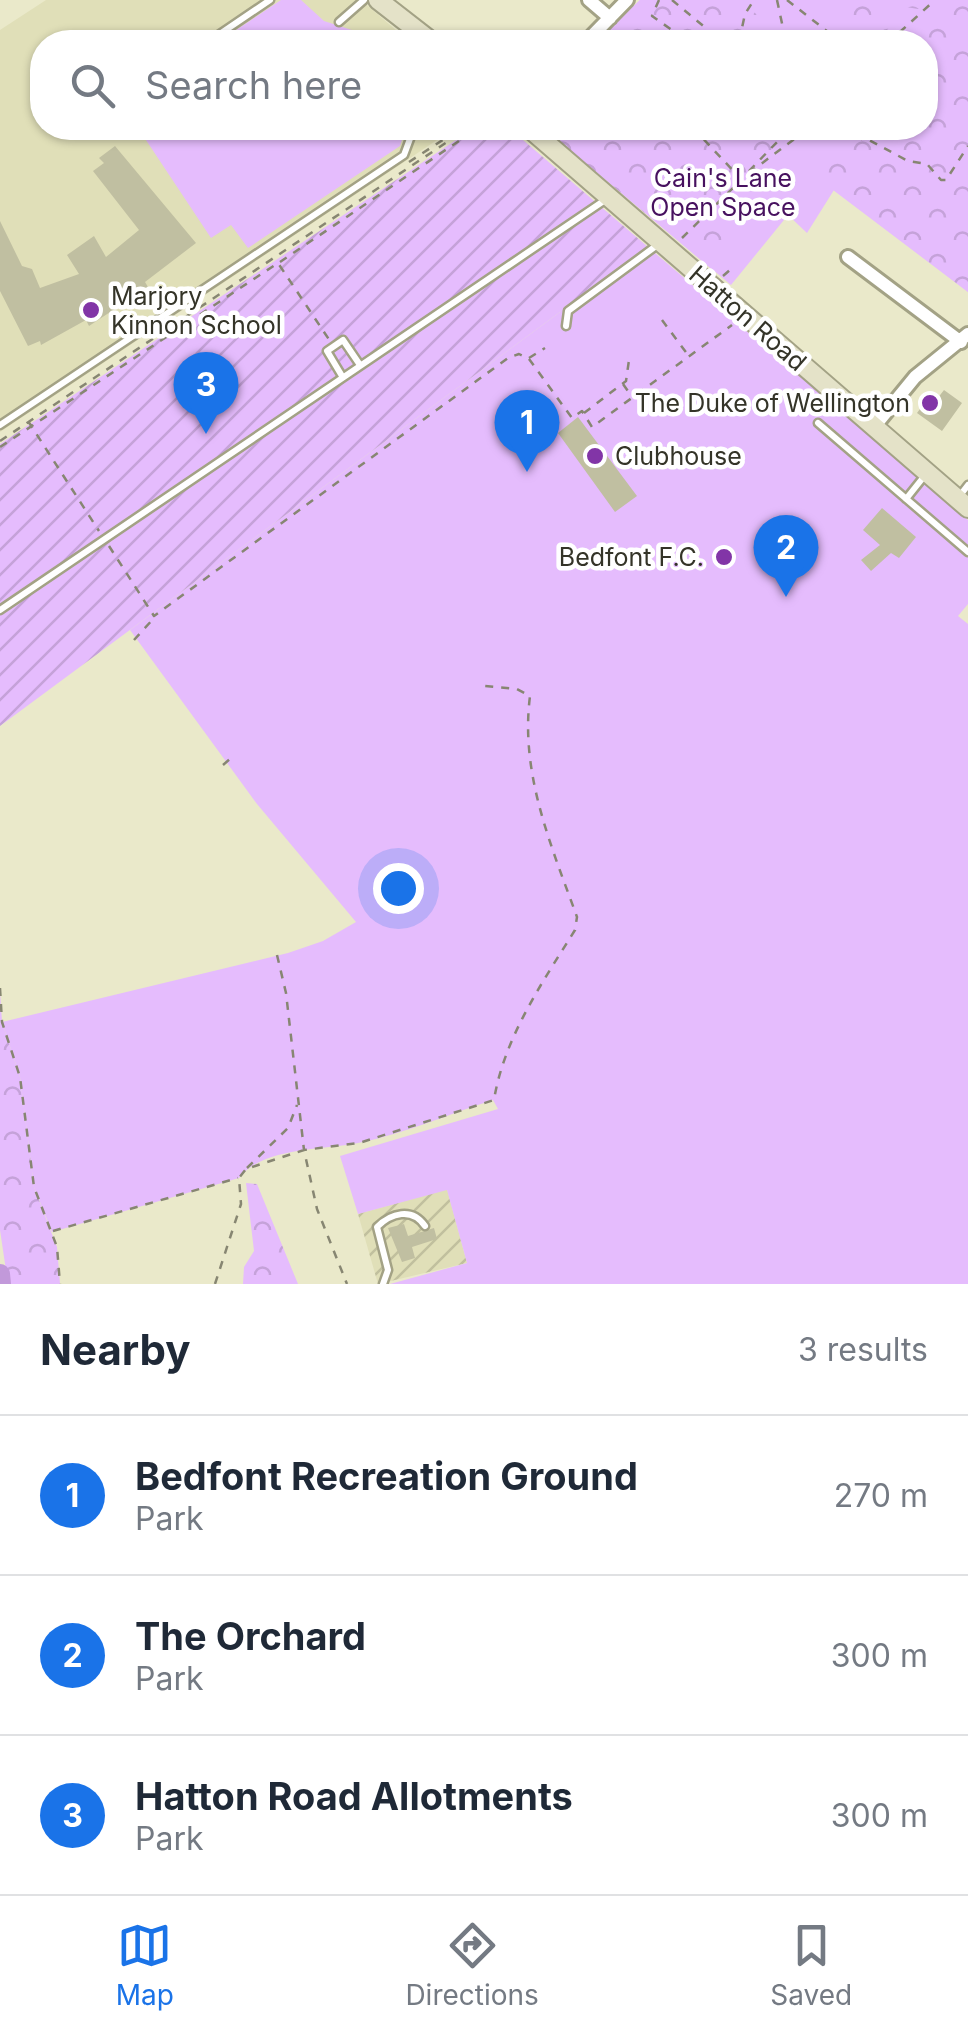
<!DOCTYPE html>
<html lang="en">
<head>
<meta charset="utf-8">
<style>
  :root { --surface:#fff; --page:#f2f2f3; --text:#1f2937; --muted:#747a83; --line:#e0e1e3; --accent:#1a73e8 }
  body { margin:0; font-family:Inter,sans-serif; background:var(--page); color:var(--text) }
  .you { position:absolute; left:398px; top:888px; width:35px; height:35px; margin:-25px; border:8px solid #fff; border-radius:50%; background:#1a73e8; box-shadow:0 0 0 15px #1a73e833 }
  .badge { display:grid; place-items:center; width:65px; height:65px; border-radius:50%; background:var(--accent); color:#fff; font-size:32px; font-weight:700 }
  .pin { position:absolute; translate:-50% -82px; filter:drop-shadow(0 2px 5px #0008) }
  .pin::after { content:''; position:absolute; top:52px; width:35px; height:30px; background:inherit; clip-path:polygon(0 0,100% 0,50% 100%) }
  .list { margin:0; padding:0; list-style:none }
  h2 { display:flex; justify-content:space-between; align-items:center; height:130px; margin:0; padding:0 40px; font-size:42px }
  h2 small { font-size:32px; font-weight:400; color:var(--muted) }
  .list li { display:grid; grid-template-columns:65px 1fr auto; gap:30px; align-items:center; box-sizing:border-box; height:160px; padding:0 40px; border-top:2px solid var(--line) }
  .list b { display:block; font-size:38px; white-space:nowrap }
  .list p { margin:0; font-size:32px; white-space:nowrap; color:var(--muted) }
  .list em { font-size:32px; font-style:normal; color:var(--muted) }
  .icon { flex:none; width:55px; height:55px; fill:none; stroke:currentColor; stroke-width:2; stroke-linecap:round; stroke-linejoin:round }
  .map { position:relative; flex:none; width:968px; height:1284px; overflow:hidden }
  .search { position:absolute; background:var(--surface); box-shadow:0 2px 8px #0004; left:30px; right:30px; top:30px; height:110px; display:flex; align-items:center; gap:25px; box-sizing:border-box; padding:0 35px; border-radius:40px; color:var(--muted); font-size:38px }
  .sheet { height:610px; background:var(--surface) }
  nav { display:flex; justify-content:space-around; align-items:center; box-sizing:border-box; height:140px; border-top:2px solid var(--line); background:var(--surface); font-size:28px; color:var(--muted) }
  nav a { display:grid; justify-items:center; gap:5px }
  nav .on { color:var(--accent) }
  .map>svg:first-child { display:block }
  .built { fill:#e0dfb8 }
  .industrial { fill:url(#industrial-furrows) }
  .green { fill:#e5bcfd }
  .forest { fill:url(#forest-crowns) }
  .garden { fill:url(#garden-furrows) }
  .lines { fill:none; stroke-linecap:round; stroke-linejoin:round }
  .river { stroke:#c299da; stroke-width:20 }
  .building { fill:#c0bfa1 }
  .lane-casing { stroke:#a3a285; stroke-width:11 }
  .street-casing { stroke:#a3a285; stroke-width:18 }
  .secondary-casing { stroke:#a3a285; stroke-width:22 }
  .path { stroke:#878672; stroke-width:2.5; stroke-dasharray:8 8; stroke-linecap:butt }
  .lane { stroke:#fff; stroke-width:6 }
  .street { stroke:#fff; stroke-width:12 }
  .secondary { stroke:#e4e2c8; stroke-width:18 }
  .poi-dot { fill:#8235a7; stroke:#fff; stroke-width:4 }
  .labels { text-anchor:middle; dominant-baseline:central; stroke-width:9; stroke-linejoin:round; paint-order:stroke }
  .park-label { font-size:25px; fill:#47115f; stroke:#fff }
  .poi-label { font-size:25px; fill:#343428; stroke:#fff; text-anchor:start }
  .street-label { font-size:25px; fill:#343428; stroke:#fff }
</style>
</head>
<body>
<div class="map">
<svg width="968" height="1284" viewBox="0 0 968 1284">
  <defs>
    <pattern id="industrial-furrows" width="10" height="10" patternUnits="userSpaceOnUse" patternTransform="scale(2.5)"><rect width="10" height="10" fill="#e0dfb8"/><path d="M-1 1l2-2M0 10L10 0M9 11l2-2" fill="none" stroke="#c1c09e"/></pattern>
    <pattern id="forest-crowns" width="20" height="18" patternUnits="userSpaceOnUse" patternTransform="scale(2.5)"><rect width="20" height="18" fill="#e5bcfd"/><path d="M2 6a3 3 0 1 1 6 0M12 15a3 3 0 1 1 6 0" fill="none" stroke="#c5a2d9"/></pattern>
    <pattern id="garden-furrows" width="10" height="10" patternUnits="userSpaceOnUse" patternTransform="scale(2.5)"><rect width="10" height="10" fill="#e5bcfd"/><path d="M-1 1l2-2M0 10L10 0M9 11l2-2" fill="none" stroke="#c5a2d9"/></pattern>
  </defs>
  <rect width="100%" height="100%" fill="#eae9ca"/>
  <path class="built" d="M 46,0 L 361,0 L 410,42 L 42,42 L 42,128 L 455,128 L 0,432 L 0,30 Z"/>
  <path class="industrial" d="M 447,1189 L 467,1263 L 378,1284 L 358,1214 Z"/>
  <path class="green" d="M 281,0 L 301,0 L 324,21 L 364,34 L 374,42 L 218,42 Z
    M 640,0 L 968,0 L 968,292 L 834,190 L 807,233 L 788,215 L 731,285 L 544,128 L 926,128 L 926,42 L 597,42 Z
    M 138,128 L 406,128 L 400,146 L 248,248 L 231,225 L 211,238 Z
    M 648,247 L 968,520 L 968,604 L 958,616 L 968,624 L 968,1284 L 390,1284 L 467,1263 L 447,1190 L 358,1214 L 340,1156 L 498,1109 L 493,1100 C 449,1114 403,1134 358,1143 C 323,1150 263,1147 239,1178 L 52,1232 L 34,1187 L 20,1077 L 2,1022 L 288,953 L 323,941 L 356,922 L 257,804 L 130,630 Z"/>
  <path class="forest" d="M 640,0 L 676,0 L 693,13 L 702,0 L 735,0 L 799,42 L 597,42 Z
    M 833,0 L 925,0 L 925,5 L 918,9 L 894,5 L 889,11 L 894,25 L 884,32 L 866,11 L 854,21 Z
    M 943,0 L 968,0 L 968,292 L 833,190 L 823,168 L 844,128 L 926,128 L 926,42 L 878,42 L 916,30 Z
    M 544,128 L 810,128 L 810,136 L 798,150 L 778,146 L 707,208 L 730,242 L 715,272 Z
    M 0,991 L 2,1022 L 20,1077 L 34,1187 L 57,1247 L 60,1284 L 8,1284 L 0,1230 Z
    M 246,1183 L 257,1184 L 298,1284 L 243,1284 L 244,1267 L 254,1251 Z"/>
  <path class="garden" d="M 474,128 L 509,128 L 648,247 L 0,726 L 0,444 Z"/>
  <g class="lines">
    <path class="river" d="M 0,1274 L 1,1284"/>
  </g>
  <path class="building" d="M 115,146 L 196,243 L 145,282 L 148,287 L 89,326 L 86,320 L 41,345 L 40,341 L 28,346 L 0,291 L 0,221 L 22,266 L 32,269 L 40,288 L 79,274 L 67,255 L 94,236 L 106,257 L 139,230 L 93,171 L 104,163 L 99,158 Z
    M 944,390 L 962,403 L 942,431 L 917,413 L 931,394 L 937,399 Z
    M 578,417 L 637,496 L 615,512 L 558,433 Z
    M 882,508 L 916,537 L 899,558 L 891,553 L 871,571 L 861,560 L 880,545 L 863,530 Z
    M 404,1224 L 408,1236 L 434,1228 L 437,1239 L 412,1247 L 415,1258 L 402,1262 L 388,1228 Z"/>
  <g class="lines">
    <g class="lane-casing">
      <path id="lane" d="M 339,22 L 364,0
        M 208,42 L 270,0
        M 566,326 L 568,311 L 660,243
        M 342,376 L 327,351 L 343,340 L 360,365
        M 818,423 L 968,552
        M 0,425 L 404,155 L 414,128
        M 958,498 L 968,485
        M 906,499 L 926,474
        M 0,610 L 608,198
        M 383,1284 L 388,1270 L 377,1227 C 391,1213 412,1207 425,1226"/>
    </g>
    <g class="street-casing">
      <path id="street" d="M 589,0 L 610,18
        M 586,42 L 627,0
        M 848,257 L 961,342
        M 874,427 L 915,377 L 968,334"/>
    </g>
    <g class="secondary-casing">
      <path id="secondary" d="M 378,0 L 432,42
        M 529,128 L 968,508"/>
    </g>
    <path class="path" d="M 659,0 L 652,16 L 689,42
      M 672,0 L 707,29 L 709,35 L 698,42
      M 777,0 L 786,42
      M 787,0 L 841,42
      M 739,42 L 745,14 L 754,0
      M 869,42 L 901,31 L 935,0
      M 693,128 L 741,179 L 809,128
      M 807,130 L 869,140 L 908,161 L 927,164 L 941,180 L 946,180 L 968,146
      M 409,162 L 461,128
      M 749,171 L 779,140
      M 682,238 L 740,181
      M 280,262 L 478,128
      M 723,276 L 731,269
      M 662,320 L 688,355
      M 529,358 L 545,348
      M 623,384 L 632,397
      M 584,413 L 626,381 L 629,360
      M 28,421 L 99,531
      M 0,441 L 468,128
      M 0,447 L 278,263 L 330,341
      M 109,546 L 154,616 L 508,358 L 519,354 L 529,359 L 572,418 L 582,411 L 592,427 L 732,325
      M 134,640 L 154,618
      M 223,765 L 231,758
      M 277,955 L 286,993 L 304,1150 L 359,1143 L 494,1100 C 504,1038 542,983 575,930 L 577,917 C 551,845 520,774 530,696 L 517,689 L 485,686
      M 0,988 L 2,1022 L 20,1077 L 34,1187 L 57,1247 L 60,1284
      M 247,1168 L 288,1128 L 297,1105
      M 53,1231 L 238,1178
      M 215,1284 L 241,1204 L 239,1178 L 246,1169 L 304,1150 L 317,1209 L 347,1284"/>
    <use href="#lane" class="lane"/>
    <use href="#street" class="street"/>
    <use href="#secondary" class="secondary"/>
  </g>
  <g class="poi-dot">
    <circle cx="91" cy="310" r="10"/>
    <circle cx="930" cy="403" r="10"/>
    <circle cx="595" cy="456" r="10"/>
    <circle cx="724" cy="557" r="10"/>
  </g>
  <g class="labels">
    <g class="park-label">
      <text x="723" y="178">Cain's Lane<tspan x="723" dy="29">Open Space</tspan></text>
    </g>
    <g class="poi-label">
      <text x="111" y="296">Marjory<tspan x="111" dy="29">Kinnon School</tspan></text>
      <text x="910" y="403" text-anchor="end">The Duke of Wellington</text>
      <text x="615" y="456">Clubhouse</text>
      <text x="704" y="557" text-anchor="end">Bedfont F.C.</text>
    </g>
    <g class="street-label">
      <text transform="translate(748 318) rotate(41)">Hatton Road</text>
    </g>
  </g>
</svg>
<div class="you"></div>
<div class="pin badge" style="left:527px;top:472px">1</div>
<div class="pin badge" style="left:786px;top:597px">2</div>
<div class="pin badge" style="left:206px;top:434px">3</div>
<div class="search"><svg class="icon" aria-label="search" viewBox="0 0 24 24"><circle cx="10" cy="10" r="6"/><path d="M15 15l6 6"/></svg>Search here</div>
</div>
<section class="sheet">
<h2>Nearby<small>3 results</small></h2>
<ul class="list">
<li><span class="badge">1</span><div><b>Bedfont Recreation Ground</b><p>Park</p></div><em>270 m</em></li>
<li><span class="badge">2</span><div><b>The Orchard</b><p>Park</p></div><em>300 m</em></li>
<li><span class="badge">3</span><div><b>Hatton Road Allotments</b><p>Park</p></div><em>300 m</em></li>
</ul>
</section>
<nav>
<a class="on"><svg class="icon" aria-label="map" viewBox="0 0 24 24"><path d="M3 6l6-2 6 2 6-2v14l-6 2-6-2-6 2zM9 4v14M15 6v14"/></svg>Map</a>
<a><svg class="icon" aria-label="directions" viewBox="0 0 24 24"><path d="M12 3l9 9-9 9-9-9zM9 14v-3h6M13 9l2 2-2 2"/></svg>Directions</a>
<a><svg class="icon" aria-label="saved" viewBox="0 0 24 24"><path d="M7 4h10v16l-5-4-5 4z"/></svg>Saved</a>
</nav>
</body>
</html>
